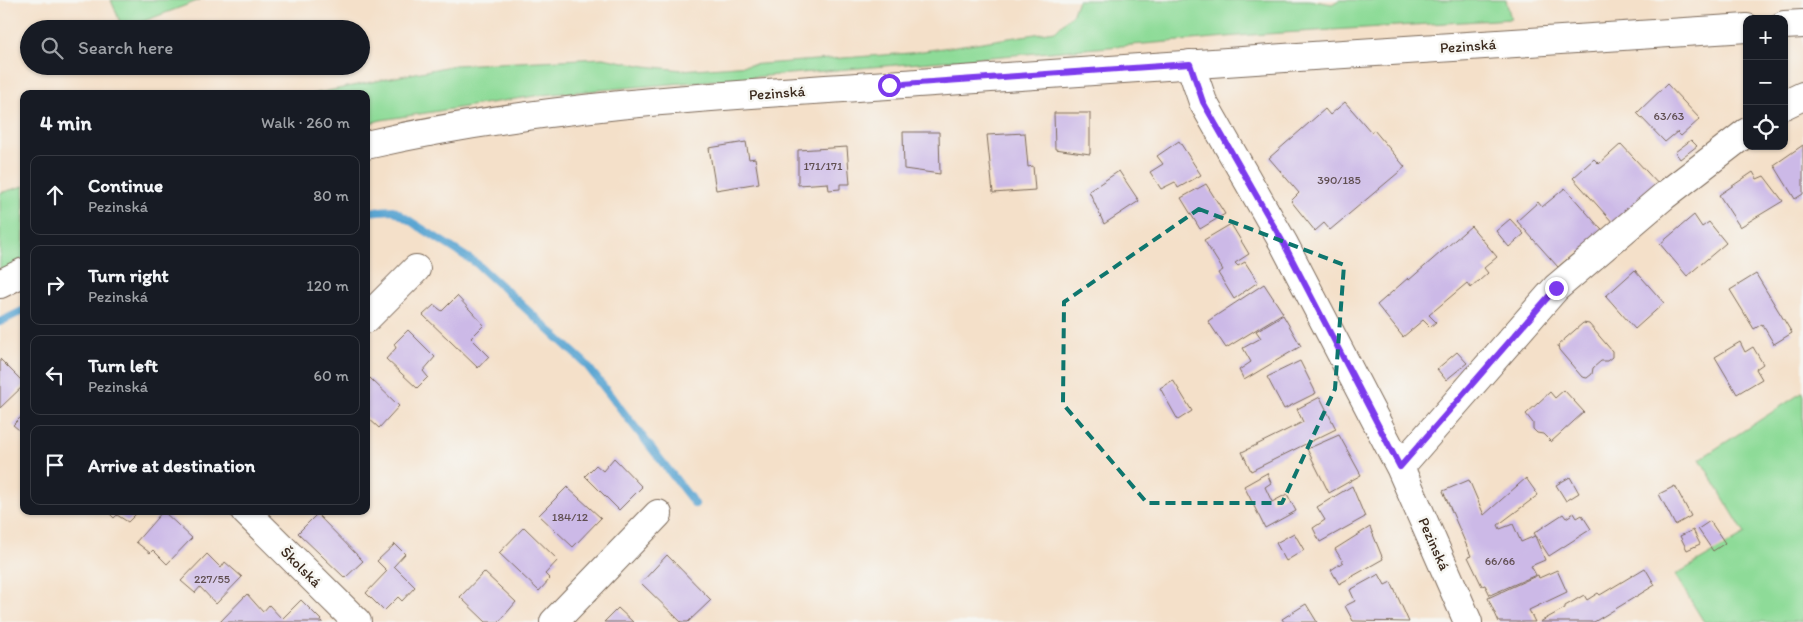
<!DOCTYPE html>
<html lang="en">
<head>
<meta charset="utf-8">
<style>
  :root { --surface:#171b24; --page:#242831; --text:#f1f3f6; --muted:#9ea1a6; --line:#363941 }
  body { margin:0; font-family:Itim,sans-serif; background:var(--page); color:var(--text) }
  .controls { position:absolute; right:15px; top:15px; display:grid; overflow:hidden; border-radius:10px; box-shadow:0 1px 4px #0004 }
  .controls button { width:45px; height:45px; display:grid; place-items:center; padding:0; border:0; border-bottom:1px solid var(--line); background:var(--surface); color:var(--text); font:25px sans-serif }
  .stop { position:absolute; width:15px; height:15px; margin:-11px; border:4px solid #7c3aed; border-radius:50%; background:#fff }
  .stop.end { background:#7c3aed; border-color:#fff; box-shadow:0 1px 5px #0008 }
  .list { margin:0; padding:0; list-style:none }
  h2 { display:flex; justify-content:space-between; align-items:center; height:65px; margin:0; padding:0 20px; font-size:21px }
  h2 small { font-size:16px; font-weight:400; color:var(--muted) }
  .list li { display:grid; grid-template-columns:32px 1fr auto; gap:15px; align-items:center; box-sizing:border-box; height:80px; margin:0 10px 10px; padding:0 10px; border:1px solid var(--line); border-radius:10px }
  .list b { display:block; font-size:19px; white-space:nowrap }
  .list p { margin:0; font-size:16px; white-space:nowrap; color:var(--muted) }
  .list em { font-size:16px; font-style:normal; color:var(--muted) }
  .icon { flex:none; width:28px; height:28px; fill:none; stroke:currentColor; stroke-width:2; stroke-linecap:round; stroke-linejoin:round }
  .map { position:relative; flex:none; width:1803px; height:622px; overflow:hidden }
  .search { position:absolute; background:var(--surface); box-shadow:0 1px 4px #0004; left:20px; top:20px; width:350px; height:55px; display:flex; align-items:center; gap:12px; box-sizing:border-box; padding:0 18px; border-radius:28px; color:var(--muted); font-size:19px }
  .panel { position:absolute; background:var(--surface); box-shadow:0 1px 4px #0004; left:20px; top:90px; width:350px; height:425px; border-radius:10px }
  .map>svg:first-child { display:block }
  .green { fill:#8edb98; stroke:#64825b }
  .lines { fill:none; stroke-linecap:round; stroke-linejoin:round }
  .stream { stroke:#5aa5d2; stroke-width:8 }
  .building { fill:#ccb9e7 }
  .minor-casing { stroke:#7c6a5a; stroke-width:30 }
  .major-casing { stroke:#7c6a5a; stroke-width:30 }
  .minor { stroke:#fff; stroke-width:28 }
  .major { stroke:#fff; stroke-width:28 }
  .route { stroke:#7c3aed; stroke-width:6 }
  .marked { fill:none; stroke:#0f766e; stroke-width:4; stroke-dasharray:10 6; stroke-linejoin:round }
  .labels { text-anchor:middle; dominant-baseline:central; stroke-width:5; stroke-linejoin:round; paint-order:stroke }
  .number-label { font-size:12px; fill:#5f4e50 }
  .street-label { font-size:15px; fill:#3b2a1e; stroke:#f6f6f2 }
</style>
</head>
<body>
<div class="map">
<svg width="1803" height="622" viewBox="0 0 1803 622">
  <rect width="100%" height="100%" fill="#f6f6f2"/>
  <filter id="ink" filterUnits="userSpaceOnUse"><feTurbulence type="fractalNoise" baseFrequency=".02" numOctaves="2"/><feDisplacementMap in="SourceGraphic" scale="10" xChannelSelector="R" yChannelSelector="G"/><feConvolveMatrix kernelMatrix="1 2 1 2 8 2 1 2 1" color-interpolation-filters="sRGB"/></filter>
  <filter id="wash" filterUnits="userSpaceOnUse"><feTurbulence type="fractalNoise" baseFrequency=".0096" numOctaves="4" result="noise"/><feDisplacementMap in="SourceGraphic" scale="20" xChannelSelector="R" yChannelSelector="G"/><feGaussianBlur stdDeviation="1.12" result="paint"/><feColorMatrix in="noise" values="0 0 0 0 0 0 0 0 0 0 0 0 0 0 0 0 0 1.4 0 .05"/><feComposite in="paint" operator="in"/></filter>
  <g filter="url(#wash)">
    <rect width="100%" height="100%" fill="#f4e0c9"/>
    <path class="green" d="M 111,0 L 200,0 L 123,29 Z
      M 1078,0 L 1309,0 L 1332,4 L 1339,0 L 1506,0 L 1511,19 L 1250,35 L 541,95 L 381,120 L 366,124 L 366,94 L 313,94 L 455,65 L 603,58 L 645,66 L 682,70 L 910,53 L 1055,31 L 1073,13 Z
      M 24,186 L 24,261 L 0,274 L 0,193 Z
      M 1803,392 L 1803,622 L 1704,622 L 1675,575 L 1745,534 L 1700,459 Z"/>
    <g class="lines">
      <path class="stream" d="M 366,212 L 393,210 L 476,263 L 585,363 L 695,504
        M 0,322 L 24,310"/>
    </g>
    <g id="blocks">
      <path class="building" d="M 1667,84 L 1700,119 L 1681,136 L 1677,132 L 1665,142 L 1637,113 Z
        M 1345,102 L 1371,132 L 1374,130 L 1405,167 L 1330,230 L 1324,223 L 1315,231 L 1291,201 L 1299,193 L 1269,158 L 1325,109 L 1330,115 Z
        M 1054,113 L 1090,113 L 1090,154 L 1055,149 Z
        M 903,132 L 939,132 L 940,174 L 904,169 Z
        M 1025,133 L 1028,167 L 1033,166 L 1035,190 L 993,193 L 987,135 Z
        M 1691,140 L 1697,146 L 1680,159 L 1675,152 Z
        M 1179,141 L 1201,175 L 1178,188 L 1175,182 L 1161,189 L 1150,172 L 1163,164 L 1157,156 Z
        M 746,142 L 749,159 L 755,158 L 759,183 L 716,190 L 709,148 Z
        M 1621,144 L 1660,186 L 1614,224 L 1573,178 L 1594,159 L 1599,164 Z
        M 1803,145 L 1803,194 L 1795,199 L 1774,165 Z
        M 847,147 L 850,184 L 840,184 L 840,189 L 829,190 L 828,183 L 798,185 L 798,150 Z
        M 1119,171 L 1139,201 L 1104,224 L 1089,191 Z
        M 1753,172 L 1757,179 L 1764,176 L 1783,201 L 1740,227 L 1719,195 Z
        M 1206,184 L 1225,214 L 1200,229 L 1181,198 Z
        M 1565,188 L 1607,236 L 1585,256 L 1579,249 L 1558,267 L 1517,221 L 1538,202 L 1542,207 Z
        M 1694,215 L 1702,227 L 1709,222 L 1726,243 L 1687,276 L 1660,244 Z
        M 1510,219 L 1524,234 L 1509,247 L 1496,231 Z
        M 1231,224 L 1249,254 L 1235,263 L 1238,266 L 1245,262 L 1258,282 L 1234,299 L 1218,273 L 1223,270 L 1204,240 Z
        M 1471,226 L 1497,257 L 1484,268 L 1488,273 L 1471,288 L 1467,283 L 1429,315 L 1436,322 L 1430,327 L 1423,320 L 1403,337 L 1377,305 L 1408,278 L 1409,280 Z
        M 1635,270 L 1664,303 L 1635,329 L 1606,296 Z
        M 1756,274 L 1792,333 L 1774,344 L 1762,324 L 1754,329 L 1730,290 Z
        M 1264,284 L 1283,313 L 1226,348 L 1208,321 Z
        M 457,296 L 484,325 L 471,338 L 489,356 L 478,368 L 423,315 L 434,305 L 442,311 Z
        M 1283,315 L 1301,346 L 1244,380 L 1239,370 L 1251,362 L 1243,348 L 1261,338 L 1256,331 Z
        M 1583,323 L 1589,324 L 1612,351 L 1612,357 L 1607,361 L 1601,361 L 1593,368 L 1592,374 L 1587,378 L 1582,377 L 1559,350 L 1558,345 Z
        M 408,330 L 435,357 L 423,371 L 428,377 L 417,388 L 386,359 L 396,348 L 394,344 Z
        M 1740,342 L 1745,352 L 1753,347 L 1763,364 L 1756,369 L 1762,379 L 1737,394 L 1715,357 Z
        M 1457,352 L 1467,363 L 1446,380 L 1437,369 Z
        M 0,359 L 24,383 L 24,385 L 0,408 Z
        M 1300,361 L 1316,393 L 1284,409 L 1267,377 Z
        M 370,378 L 399,406 L 379,428 L 366,416 L 366,381 Z
        M 1173,380 L 1192,411 L 1178,420 L 1160,388 Z
        M 1564,390 L 1584,412 L 1551,442 L 1543,434 L 1537,433 L 1533,429 L 1533,423 L 1526,414 L 1550,392 L 1555,398 Z
        M 1320,397 L 1336,429 L 1251,471 L 1242,452 L 1303,422 L 1297,409 Z
        M 24,414 L 24,434 L 13,425 Z
        M 1339,435 L 1361,475 L 1329,493 L 1307,449 Z
        M 614,458 L 642,487 L 619,510 L 585,476 L 596,465 L 603,471 Z
        M 1267,473 L 1271,483 L 1265,487 L 1272,502 L 1287,494 L 1296,511 L 1265,528 L 1244,486 Z
        M 1570,477 L 1579,493 L 1566,501 L 1556,485 Z
        M 1526,478 L 1538,495 L 1498,525 L 1500,529 L 1513,524 L 1521,542 L 1535,536 L 1545,560 L 1531,566 L 1536,575 L 1490,595 L 1485,585 L 1482,586 L 1468,557 L 1471,556 L 1443,491 L 1469,480 L 1484,515 Z
        M 1352,486 L 1365,517 L 1320,542 L 1313,528 L 1325,520 L 1317,507 Z
        M 1675,486 L 1691,516 L 1675,525 L 1659,494 Z
        M 567,487 L 601,518 L 573,547 L 539,515 Z
        M 107,511 L 139,511 L 128,522 L 117,515 L 114,518 Z
        M 163,511 L 192,538 L 167,564 L 153,550 L 150,553 L 136,542 Z
        M 1574,513 L 1577,518 L 1582,515 L 1591,529 L 1549,556 L 1534,533 L 1563,514 L 1566,518 Z
        M 317,514 L 363,561 L 345,578 L 298,533 Z
        M 1710,521 L 1725,543 L 1713,551 L 1698,529 Z
        M 524,527 L 558,560 L 545,574 L 550,579 L 539,591 L 499,553 Z
        M 1370,527 L 1383,559 L 1339,584 L 1331,570 L 1343,562 L 1335,549 Z
        M 1693,530 L 1700,544 L 1687,550 L 1680,536 Z
        M 1294,533 L 1304,550 L 1286,561 L 1276,543 Z
        M 395,544 L 405,554 L 394,566 L 415,587 L 402,601 L 398,597 L 384,611 L 366,593 L 387,571 L 377,561 Z
        M 207,554 L 221,568 L 225,562 L 242,577 L 216,604 L 200,587 L 195,593 L 181,581 Z
        M 667,555 L 711,600 L 688,622 L 681,622 L 641,583 Z
        M 1645,568 L 1655,585 L 1594,622 L 1540,622 L 1565,608 L 1565,606 L 1584,595 L 1587,600 L 1598,593 L 1600,595 Z
        M 1557,570 L 1567,592 L 1529,610 L 1535,622 L 1499,622 L 1488,598 L 1538,575 L 1539,578 Z
        M 484,572 L 516,602 L 499,622 L 486,622 L 460,597 Z
        M 1379,574 L 1385,585 L 1391,582 L 1409,622 L 1353,621 L 1345,606 L 1355,601 L 1350,590 Z
        M 247,594 L 263,612 L 269,605 L 282,619 L 301,600 L 323,622 L 220,622 Z
        M 1306,604 L 1317,622 L 1284,622 L 1282,619 Z
        M 618,608 L 633,622 L 604,622 Z"/>
    </g>
  </g>
  <g filter="url(#ink)">
    <use href="#blocks" fill-opacity="0" stroke="#7c6a5a" stroke-width="1"/>
    <g class="lines">
      <g class="minor-casing">
        <path id="minor" d="M 1190,64 L 1203,102 L 1284,244 L 1400,467 L 1468,622
          M 1784,105 L 1803,96
          M 366,319 L 416,269
          M 1400,467 L 1556,288 L 1664,196 L 1747,132
          M 245,511 L 357,622
          M 554,622 L 658,514"/>
      </g>
      <g class="major-casing">
        <path id="major" d="M 1784,25 L 1803,24
          M 366,145 C 552,102 744,95 933,82 C 1204,63 1476,45 1747,28
          M 0,284 L 24,272"/>
      </g>
      <use href="#minor" class="minor"/>
      <use href="#major" class="major"/>
    </g>
  </g>
  <g class="lines" filter="url(#ink)">
    <path class="route" d="M 889,85 L 1190,64 L 1203,102 L 1284,244 L 1400,467 L 1556,288"/>
  </g>
  <path class="marked" d="M 1199,209 L 1344,265 L 1335,389 L 1282,503 L 1147,503 L 1063,404 L 1064,302 Z"/>
  <g class="labels">
    <g class="number-label">
      <text x="1669" y="116">63/63</text>
      <text x="823" y="166">171/171</text>
      <text x="1339" y="180">390/185</text>
      <text x="570" y="517">184/12</text>
      <text x="1500" y="561">66/66</text>
      <text x="212" y="579">227/55</text>
    </g>
    <g class="street-label">
      <text transform="translate(1468 46) rotate(-4)">Pezinská</text>
      <text transform="translate(777 93) rotate(-4)">Pezinská</text>
      <text transform="translate(1434 544) rotate(66)">Pezinská</text>
      <text transform="translate(301 567) rotate(45)">Školská</text>
    </g>
  </g>
</svg>
<div class="controls">
<button>+</button>
<button>−</button>
<button><svg class="icon" aria-label="locate" viewBox="0 0 24 24"><circle cx="12" cy="12" r="6"/><path d="M12 2v4M12 18v4M2 12h4M18 12h4"/></svg></button>
</div>
<div class="stop" style="left:889px;top:85px"></div>
<div class="stop end" style="left:1556px;top:288px"></div>
<div class="search"><svg class="icon" aria-label="search" viewBox="0 0 24 24"><circle cx="10" cy="10" r="6"/><path d="M15 15l6 6"/></svg>Search here</div>
<section class="panel">
<h2>4 min<small>Walk · 260 m</small></h2>
<ul class="list">
<li><svg class="icon" aria-label="ahead" viewBox="0 0 24 24"><path d="M12 20V5M6 11l6-6 6 6"/></svg><div><b>Continue</b><p>Pezinská</p></div><em>80 m</em></li>
<li><svg class="icon" aria-label="right" viewBox="0 0 24 24"><path d="M7 20v-9h11M14 6l5 5-5 5"/></svg><div><b>Turn right</b><p>Pezinská</p></div><em>120 m</em></li>
<li><svg class="icon" aria-label="left" viewBox="0 0 24 24"><path d="M17 20v-9H6M10 6l-5 5 5 5"/></svg><div><b>Turn left</b><p>Pezinská</p></div><em>60 m</em></li>
<li><svg class="icon" aria-label="arrive" viewBox="0 0 24 24"><path d="M6 21V4h12l-3 4 3 4H6"/></svg><div><b>Arrive at destination</b></div></li>
</ul>
</section>
</div>
</body>
</html>
